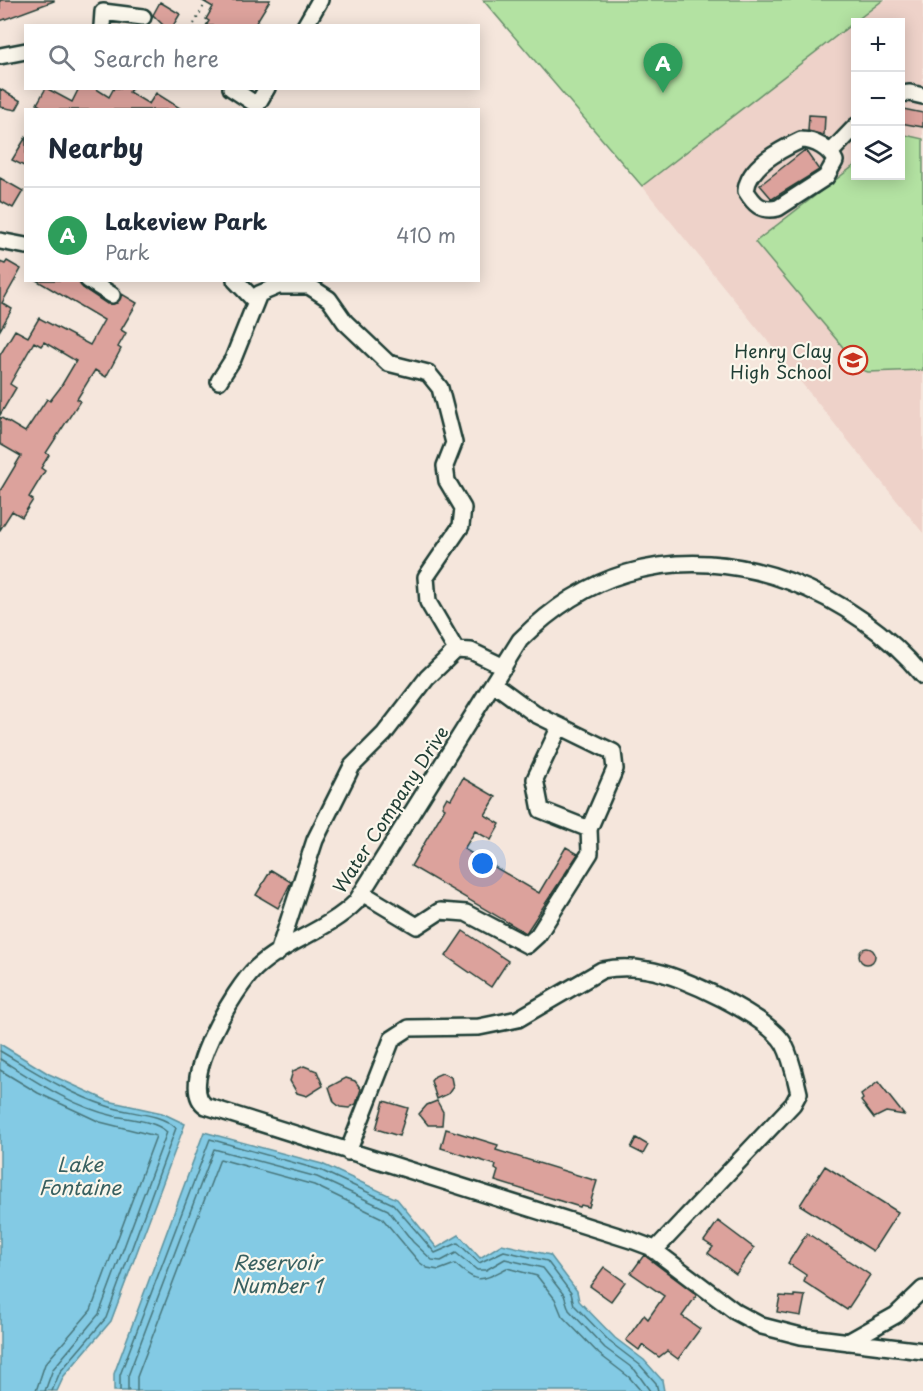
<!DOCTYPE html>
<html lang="en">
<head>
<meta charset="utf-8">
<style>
  :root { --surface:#fff; --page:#f2f2f3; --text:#1f2937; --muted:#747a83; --line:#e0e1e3; --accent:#c8321e }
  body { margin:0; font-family:"Playpen Sans",sans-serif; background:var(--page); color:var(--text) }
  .controls { position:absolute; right:18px; top:18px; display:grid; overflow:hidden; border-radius:0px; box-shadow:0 3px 15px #0003 }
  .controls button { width:54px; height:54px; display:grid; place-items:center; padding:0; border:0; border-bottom:2px solid var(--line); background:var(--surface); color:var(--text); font:30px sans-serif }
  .you { position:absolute; left:483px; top:864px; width:21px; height:21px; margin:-15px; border:4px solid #fff; border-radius:50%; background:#1a73e8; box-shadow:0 0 0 9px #1a73e833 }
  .badge { display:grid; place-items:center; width:39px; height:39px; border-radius:50%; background:var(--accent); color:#fff; font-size:20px; font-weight:700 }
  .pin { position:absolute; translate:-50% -50px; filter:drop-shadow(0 2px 3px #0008) }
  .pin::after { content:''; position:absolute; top:32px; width:21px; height:18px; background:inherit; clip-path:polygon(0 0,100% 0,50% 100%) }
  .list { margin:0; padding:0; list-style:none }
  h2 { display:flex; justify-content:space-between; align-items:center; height:78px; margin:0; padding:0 24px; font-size:26px }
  h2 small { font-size:20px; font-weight:400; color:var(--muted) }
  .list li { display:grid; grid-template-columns:39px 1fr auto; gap:18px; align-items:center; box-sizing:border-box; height:96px; padding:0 24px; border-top:2px solid var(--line) }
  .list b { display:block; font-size:22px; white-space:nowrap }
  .list p { margin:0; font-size:20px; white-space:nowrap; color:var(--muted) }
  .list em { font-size:20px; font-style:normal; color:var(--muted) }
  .icon { flex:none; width:33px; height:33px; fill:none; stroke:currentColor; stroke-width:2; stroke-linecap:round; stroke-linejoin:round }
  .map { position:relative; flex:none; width:923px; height:1391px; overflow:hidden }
  .search { position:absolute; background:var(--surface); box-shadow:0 3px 15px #0003; left:24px; top:24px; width:456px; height:66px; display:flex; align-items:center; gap:15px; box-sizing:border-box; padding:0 21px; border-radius:0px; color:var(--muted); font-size:22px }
  .panel { position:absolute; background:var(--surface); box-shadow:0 3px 15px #0003; left:24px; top:108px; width:456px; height:174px; border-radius:0px }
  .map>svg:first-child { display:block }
  .built { fill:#eed2c9; fill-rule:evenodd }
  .green { fill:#b3e2a2; stroke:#69906b; stroke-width:1.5 }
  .water { fill:#83cae4; stroke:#5b929e; stroke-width:1.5 }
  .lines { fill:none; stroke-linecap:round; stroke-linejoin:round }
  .shore { stroke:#47757a; stroke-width:1.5 }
  .building { fill:#dca29c; stroke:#1f3d34; stroke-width:1.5 }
  .minor-casing { stroke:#1f3d34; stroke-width:20 }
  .path { stroke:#1f3d34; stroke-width:2; stroke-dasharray:1.5 4.5; stroke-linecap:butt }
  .minor { stroke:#fbf7ec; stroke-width:15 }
  .labels { text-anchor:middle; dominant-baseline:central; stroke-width:4.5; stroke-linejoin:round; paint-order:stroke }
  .poi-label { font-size:18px; fill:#1f3d34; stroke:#fbf7ec; text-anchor:end }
  .street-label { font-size:18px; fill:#1f3d34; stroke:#fbf7ec }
  .water-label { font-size:20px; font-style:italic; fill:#386060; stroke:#fbf7ec }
</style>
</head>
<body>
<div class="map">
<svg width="923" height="1391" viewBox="0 0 923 1391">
  <rect width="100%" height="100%" fill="#f5e6dc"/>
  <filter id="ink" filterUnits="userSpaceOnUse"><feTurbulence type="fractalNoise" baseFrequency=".0167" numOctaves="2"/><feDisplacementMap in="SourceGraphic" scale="12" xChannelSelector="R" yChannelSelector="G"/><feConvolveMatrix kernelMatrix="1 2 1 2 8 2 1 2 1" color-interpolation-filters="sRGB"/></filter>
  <g filter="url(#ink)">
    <path class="built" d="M 883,0 L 923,0 L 923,533 L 642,186 ZM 856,22 L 900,22 L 900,176 L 856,176 Z"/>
    <path class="green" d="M 483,0 L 883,0 L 642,186 Z
      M 901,134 L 923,139 L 923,370 L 868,372 L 862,370 L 755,242 L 855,165 L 856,176 L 900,176 Z"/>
    <path class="water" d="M 0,1044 L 49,1074 L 108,1101 L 162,1113 L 185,1124 L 111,1321 L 64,1376 L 57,1391 L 0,1391 Z
      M 204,1132 L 322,1164 L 397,1199 L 437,1248 L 459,1235 L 480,1258 L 502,1244 L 550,1255 L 577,1291 L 579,1301 L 615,1338 L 644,1360 L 662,1380 L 664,1391 L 114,1391 L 114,1374 Z"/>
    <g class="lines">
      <path class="shore" d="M 0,1051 C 34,1071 69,1094 107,1106 C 128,1114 159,1112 176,1128 L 106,1318 L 60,1372 L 52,1391
        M 0,1059 C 35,1081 73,1107 114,1116 C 130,1119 155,1121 167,1132 L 99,1314 L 53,1369 L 45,1391
        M 0,1070 L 38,1093 L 100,1122 L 156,1136 L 91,1310 L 45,1364 L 36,1391
        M 120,1391 L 120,1375 L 210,1139 L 320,1170 L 393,1204 L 435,1253 L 458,1243 L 479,1263 L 504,1251 L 547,1261 L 571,1293 L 574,1305 L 610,1342 L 640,1365 L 656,1383 L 658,1391
        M 128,1391 L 128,1376 L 214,1149 L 317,1177 L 388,1210 L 413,1242 L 432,1260 L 441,1261 L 456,1253 L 477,1270 L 486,1270 L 505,1259 L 543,1268 L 564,1295 L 569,1310 L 605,1348 L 635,1370 L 650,1391
        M 137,1391 L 137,1377 L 220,1159 L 314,1185 L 382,1218 L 419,1262 L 427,1268 L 439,1270 L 455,1264 C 478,1285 481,1281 507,1268 L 537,1276 L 555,1299 L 562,1316 L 599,1354 L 629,1377 L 641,1391"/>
    </g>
    <path class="building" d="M 0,0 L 54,0 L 54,1 L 0,21 Z
      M 201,0 L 270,0 L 254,26 L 206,26 L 209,21 L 206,19 L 213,7 Z
      M 160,2 L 180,14 L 173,26 L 164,26 L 153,15 Z
      M 46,88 L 72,102 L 79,88 L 95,88 L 109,97 L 114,88 L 132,88 L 129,92 L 149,104 L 156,93 L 183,110 L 47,110 L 37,104 Z
      M 0,89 L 21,101 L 16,110 L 0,107 Z
      M 903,109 L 923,113 L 923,127 L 900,123 Z
      M 809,115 L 825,116 L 824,135 L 808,131 Z
      M 26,137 L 26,167 L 12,160 Z
      M 805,150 L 819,170 L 772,199 L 760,185 Z
      M 0,178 L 23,191 L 13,208 L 0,201 Z
      M 7,261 L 21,269 L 2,303 L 12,309 L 0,330 L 0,262 L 5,264 Z
      M 36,280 L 78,280 L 83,288 L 107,304 L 117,303 L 122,294 L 137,303 L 121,330 L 126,333 L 118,347 L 121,349 L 106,377 L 95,370 L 77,399 L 80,401 L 46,453 L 49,455 L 41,468 L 45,471 L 29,497 L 33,500 L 22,517 L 12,511 L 0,530 L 0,491 L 21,456 L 0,444 L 0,417 L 25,432 L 47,399 L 50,401 L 60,388 L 76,361 L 44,342 L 41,346 L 34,342 L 10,384 L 16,388 L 0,415 L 0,355 L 15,330 L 28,337 L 39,318 L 90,345 L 104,320 Z
      M 463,778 L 496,797 L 485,815 L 500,824 L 491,840 L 475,831 L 464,849 L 539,893 L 566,847 L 578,854 L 526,933 L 411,866 L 445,808 L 442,806 L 447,797 L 451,799 Z
      M 271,870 L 291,882 L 278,908 L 256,895 Z
      M 463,931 L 508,961 L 491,987 L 446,956 Z
      M859 956a8 8 0 1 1 16 0a8 8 0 1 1-16 0Z
      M 304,1066 L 317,1071 L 323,1086 L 307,1096 L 297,1093 L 290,1081 L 293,1071 Z
      M 442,1073 L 451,1077 L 453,1087 L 448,1094 L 437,1099 L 431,1081 L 435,1076 Z
      M 346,1078 L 355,1081 L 361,1089 L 356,1104 L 349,1108 L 340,1107 L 334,1102 L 329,1087 Z
      M 878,1082 L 904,1115 L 886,1112 L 874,1118 L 861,1101 L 863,1099 L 861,1095 Z
      M 384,1101 L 408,1108 L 399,1136 L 376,1129 Z
      M 437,1101 L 443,1112 L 442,1125 L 428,1125 L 419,1114 L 427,1105 Z
      M 446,1129 L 498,1145 L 496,1150 L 597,1181 L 589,1207 L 581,1205 L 580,1207 L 495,1181 L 498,1171 L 495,1169 L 496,1165 L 441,1148 Z
      M 636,1138 L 648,1145 L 643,1154 L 631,1148 Z
      M 825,1166 L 898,1212 L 873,1251 L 800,1205 Z
      M 718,1221 L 754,1248 L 736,1274 L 708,1253 L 713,1247 L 704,1241 Z
      M 807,1233 L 870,1275 L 847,1310 L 804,1282 L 806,1275 L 788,1263 Z
      M 644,1255 L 697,1295 L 682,1316 L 700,1329 L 678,1359 L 667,1351 L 659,1357 L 642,1345 L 639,1350 L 626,1340 L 644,1315 L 648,1319 L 664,1296 L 631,1273 Z
      M 604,1267 L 625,1282 L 611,1301 L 590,1286 Z
      M 794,1295 L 805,1296 L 801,1316 L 777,1312 L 780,1296 L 794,1297 Z"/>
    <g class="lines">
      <g class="minor-casing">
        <path id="minor" d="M 102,26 L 103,12 L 143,17
          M 305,26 L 320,0
          M 0,56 L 26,51
          M 231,88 L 257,105 L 267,88
          M 900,94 L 910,93 L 923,96
          M 801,140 C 815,140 830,149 835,161 L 826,177 L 778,208 C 761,212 754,204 746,191 C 748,166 780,150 801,140 Z
          M 831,152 L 856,126
          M 0,241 L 26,246
          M 88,280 L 112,295
          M 235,280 L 255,301
          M 219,381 L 233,359 L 259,294 L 278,286 L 309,286 L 329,299 L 345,322 L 388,363 L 428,373 L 440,388 L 454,443 L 445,466 L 447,481 L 463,508 L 461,526 L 426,577 L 428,602 L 456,650
          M 923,676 C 854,593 735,541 627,573 C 586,585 549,611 520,640 L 356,902 C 327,931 285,941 256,968 C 236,986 175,1086 206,1106 L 634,1241 L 650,1247 L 736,1312 L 762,1326 L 801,1336 L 923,1351
          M 560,726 L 535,779 L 541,810 L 589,829
          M 362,893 L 417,926 L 440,911 L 466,913 L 527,945 L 538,935 L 590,853 L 589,829 L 615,769 L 613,752 L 535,714 L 494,684
          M 278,953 L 315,840 L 352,766 L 384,734 L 427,678 L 456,650 L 471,651 L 504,667
          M 348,1152 L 392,1039 L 409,1028 L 479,1027 L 518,1019 L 602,970 C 617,967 633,967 648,970 C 679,974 769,1017 784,1044 C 792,1059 795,1077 799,1093 L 793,1104 L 654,1251
          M 848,1342 L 896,1315 L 923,1289"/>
      </g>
      <path class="path" d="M 194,24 L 207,0"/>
      <use href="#minor" class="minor"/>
    </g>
  </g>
  <defs>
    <g id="school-ring" transform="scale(1.5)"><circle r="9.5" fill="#fbf7ec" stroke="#c8321e" stroke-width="1.5"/><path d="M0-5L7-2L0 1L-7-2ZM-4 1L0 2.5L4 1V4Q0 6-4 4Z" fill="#c8321e"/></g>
  </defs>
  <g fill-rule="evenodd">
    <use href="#school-ring" x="853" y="360"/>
  </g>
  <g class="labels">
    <g class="poi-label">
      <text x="832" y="350">Henry Clay<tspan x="832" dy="21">High School</tspan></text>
    </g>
    <g class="street-label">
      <text transform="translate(390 809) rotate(-57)">Water Company Drive</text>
    </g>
    <g class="water-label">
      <text x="80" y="1164">Lake<tspan x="80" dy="23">Fontaine</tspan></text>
      <text x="277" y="1262">Reservoir<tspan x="277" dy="23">Number 1</tspan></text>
    </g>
  </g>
</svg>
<div class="controls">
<button>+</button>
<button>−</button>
<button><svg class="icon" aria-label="layers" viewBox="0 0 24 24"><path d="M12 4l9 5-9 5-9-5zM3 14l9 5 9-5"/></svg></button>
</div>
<div class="you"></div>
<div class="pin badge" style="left:663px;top:93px;background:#2e9e5b">A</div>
<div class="search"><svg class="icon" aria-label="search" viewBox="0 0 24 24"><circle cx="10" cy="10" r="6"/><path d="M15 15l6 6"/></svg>Search here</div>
<section class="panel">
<h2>Nearby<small></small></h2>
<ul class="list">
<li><span class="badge" style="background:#2e9e5b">A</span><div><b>Lakeview Park</b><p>Park</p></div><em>410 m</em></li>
</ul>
</section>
</div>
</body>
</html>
